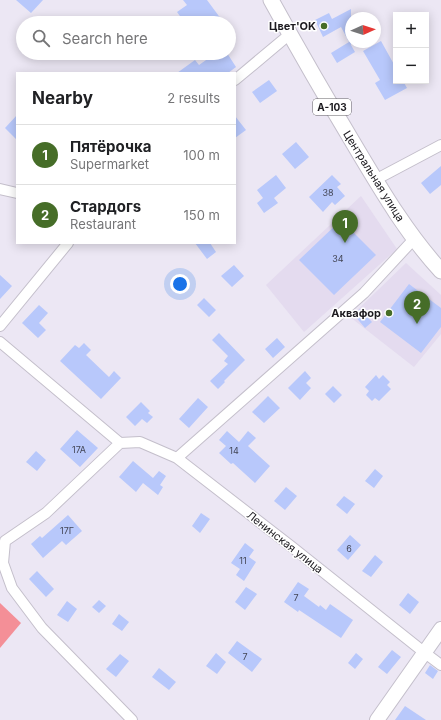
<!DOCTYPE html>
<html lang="en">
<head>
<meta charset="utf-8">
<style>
  :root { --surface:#fff; --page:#f2f2f2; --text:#202124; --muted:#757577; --line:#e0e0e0; --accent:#466d28 }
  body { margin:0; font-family:Inter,sans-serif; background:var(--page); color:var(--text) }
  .controls { position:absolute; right:12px; top:12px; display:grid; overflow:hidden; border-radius:0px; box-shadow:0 2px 10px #0003 }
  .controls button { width:36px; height:36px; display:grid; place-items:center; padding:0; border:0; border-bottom:1px solid var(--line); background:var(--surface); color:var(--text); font:20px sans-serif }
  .compass { position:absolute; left:345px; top:12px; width:36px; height:36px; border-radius:50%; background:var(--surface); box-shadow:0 2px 10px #0003; rotate:87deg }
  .you { position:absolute; left:180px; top:284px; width:14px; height:14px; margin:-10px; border:3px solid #fff; border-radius:50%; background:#1a73e8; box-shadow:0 0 0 6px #1a73e833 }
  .badge { display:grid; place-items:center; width:26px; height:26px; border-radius:50%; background:var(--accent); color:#fff; font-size:13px; font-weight:700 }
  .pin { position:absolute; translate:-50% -33px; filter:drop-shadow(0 1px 2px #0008) }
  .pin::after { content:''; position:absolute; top:21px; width:14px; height:12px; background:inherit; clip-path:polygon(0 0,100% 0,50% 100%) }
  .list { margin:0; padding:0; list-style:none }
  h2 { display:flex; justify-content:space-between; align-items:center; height:52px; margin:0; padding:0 16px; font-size:17px }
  h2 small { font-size:13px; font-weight:400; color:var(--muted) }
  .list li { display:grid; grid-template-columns:26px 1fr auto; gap:12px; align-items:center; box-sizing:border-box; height:60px; padding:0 16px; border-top:1px solid var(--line) }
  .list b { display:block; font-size:15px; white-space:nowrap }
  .list p { margin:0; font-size:13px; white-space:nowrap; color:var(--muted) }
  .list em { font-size:13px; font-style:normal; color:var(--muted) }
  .icon { flex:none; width:22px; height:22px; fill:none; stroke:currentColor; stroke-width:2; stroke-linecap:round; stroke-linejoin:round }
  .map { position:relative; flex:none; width:441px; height:720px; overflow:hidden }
  .search { position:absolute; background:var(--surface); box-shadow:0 2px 10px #0003; left:16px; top:16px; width:220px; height:44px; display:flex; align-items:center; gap:10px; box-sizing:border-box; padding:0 14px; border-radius:22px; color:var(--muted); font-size:15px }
  .panel { position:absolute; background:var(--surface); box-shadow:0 2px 10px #0003; left:16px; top:72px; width:220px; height:172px; border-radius:0px }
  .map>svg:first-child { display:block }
  .built { fill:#e4dbef }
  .forest { fill:#f48f97 }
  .building { fill:#b8c8fb }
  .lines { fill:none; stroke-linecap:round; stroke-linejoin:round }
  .street-casing { stroke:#c4bfcb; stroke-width:12 }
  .secondary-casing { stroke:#c4bfcb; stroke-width:16 }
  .primary-casing { stroke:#c4bfcb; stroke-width:17 }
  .street { stroke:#fff; stroke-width:10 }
  .secondary { stroke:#fff; stroke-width:14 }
  .primary { stroke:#fff; stroke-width:15 }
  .poi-dot { fill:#466d28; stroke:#fff; stroke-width:1.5 }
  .labels { text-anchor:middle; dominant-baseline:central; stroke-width:3; stroke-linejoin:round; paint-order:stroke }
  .number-label { font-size:9px; fill:#434656 }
  .shield { fill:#fff; stroke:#605f62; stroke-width:1 }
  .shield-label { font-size:10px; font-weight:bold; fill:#1c1a1f }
  .poi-label { font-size:11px; font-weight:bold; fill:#1c1a1f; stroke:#fff; text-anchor:end }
  .street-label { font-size:11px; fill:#1c1a1f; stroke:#fff }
</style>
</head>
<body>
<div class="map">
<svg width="441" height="720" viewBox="0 0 441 720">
  <rect width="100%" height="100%" fill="#ece7f4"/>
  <path class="built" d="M 361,196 L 397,249 L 304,332 L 266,285 Z
    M 406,263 L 441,295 L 441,334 L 414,367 L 350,317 Z"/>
  <path class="forest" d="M 0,603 L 21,623 L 0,648 Z"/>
  <path class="building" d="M 16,0 L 43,0 L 31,13 Z
    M 183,0 L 207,0 L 224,23 L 185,23 L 177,12 L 187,5 Z
    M 351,9 L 351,45 L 355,52 L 337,63 L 331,53 L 349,42 L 341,27 L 323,37 L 315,20 L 329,13 L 332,19 Z
    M 381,41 L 396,68 L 396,81 L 403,81 L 407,88 L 385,100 L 375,83 L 380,80 L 363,51 Z
    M 216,53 L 227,53 L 236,67 L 228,73 L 177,73 L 195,60 L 199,65 Z
    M 269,80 L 277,91 L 260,103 L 252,92 Z
    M 17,115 L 17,140 L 5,128 Z
    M 235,116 L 246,130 L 235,138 Z
    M 296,142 L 309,157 L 295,169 L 282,154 Z
    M 441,166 L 441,185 L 430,194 L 421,183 Z
    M 276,175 L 286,188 L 274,198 L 278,203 L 264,213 L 257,203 L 263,198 L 257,190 Z
    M 332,175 L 341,184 L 337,187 L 345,196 L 335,205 L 332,202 L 323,212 L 309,197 Z
    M 341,220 L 376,255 L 334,295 L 299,260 Z
    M 195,243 L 210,243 L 216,252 L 207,259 Z
    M 234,265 L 244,276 L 232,287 L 221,276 Z
    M 0,275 L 12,286 L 0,299 Z
    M 409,284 L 441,308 L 441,327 L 421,353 L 380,322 Z
    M 204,298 L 216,310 L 209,317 L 197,305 Z
    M 39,305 L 48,313 L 39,323 L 46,330 L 38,338 L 22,323 Z
    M 360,309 L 372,322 L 365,328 L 354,315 Z
    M 219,333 L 245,360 L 224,381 L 225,382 L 218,389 L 210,381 L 228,364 L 224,361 L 228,356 L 212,340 Z
    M 277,338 L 285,347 L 273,358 L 265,349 Z
    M 84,343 L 91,350 L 86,355 L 109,377 L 114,371 L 121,378 L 101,399 L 60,361 L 75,345 L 79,348 Z
    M 305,371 L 311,378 L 306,383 L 311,388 L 300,400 L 288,388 Z
    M 376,375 L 379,379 L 383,375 L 390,382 L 387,385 L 391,389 L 379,401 L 375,398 L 372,401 L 366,395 L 369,391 L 365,387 Z
    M 333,386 L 342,395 L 334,403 L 325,394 Z
    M 268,396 L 280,408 L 264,423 L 252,412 Z
    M 198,398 L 208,407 L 189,428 L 179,419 Z
    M 141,402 L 150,411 L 148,413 L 153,417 L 147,423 L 142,419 L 135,426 L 126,417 Z
    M 77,430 L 98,448 L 80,467 L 60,449 Z
    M 227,431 L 239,442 L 248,431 L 256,438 L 248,446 L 270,466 L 255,483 L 233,463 L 231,464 L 219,453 L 226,446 L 219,440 Z
    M 36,451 L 46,460 L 37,471 L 26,462 Z
    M 133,461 L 153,478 L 159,471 L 166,476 L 160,485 L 163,487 L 158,495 L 143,483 L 136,492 L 119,477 Z
    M 375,469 L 383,476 L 374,488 L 365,481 Z
    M 286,487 L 297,496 L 285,510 L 274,501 Z
    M 344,496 L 355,504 L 347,514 L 336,505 Z
    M 201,513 L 210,519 L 200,533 L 192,526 Z
    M 68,515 L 82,531 L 66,545 L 62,541 L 43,558 L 31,544 L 40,536 L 42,538 Z
    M 350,535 L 361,545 L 348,560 L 337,550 Z
    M 245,543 L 254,550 L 249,557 L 256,562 L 244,581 L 236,575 L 240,569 L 231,563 Z
    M 375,555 L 383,562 L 371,577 L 362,571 Z
    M 37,571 L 54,589 L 46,597 L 29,579 Z
    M 298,582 L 309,589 L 304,596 L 319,607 L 320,605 L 326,610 L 330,604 L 353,620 L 341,638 L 299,610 L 298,612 L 284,602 Z
    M 246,587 L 257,594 L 245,610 L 235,602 Z
    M 408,593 L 419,602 L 410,614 L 399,605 Z
    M 99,600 L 106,606 L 99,613 L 92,607 Z
    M 67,601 L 77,609 L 68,622 L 57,615 Z
    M 119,614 L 129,622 L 122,631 L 112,624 Z
    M 237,641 L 262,659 L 252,672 L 228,653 Z
    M 392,650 L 401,657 L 387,674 L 378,667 Z
    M 216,653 L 226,662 L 217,674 L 206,666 Z
    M 356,653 L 363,659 L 355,669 L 348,663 Z
    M 120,654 L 129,661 L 116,677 L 106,669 Z
    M 430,665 L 438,671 L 433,679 L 425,673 Z
    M 159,668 L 176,682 L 169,690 L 152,677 Z
    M 405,706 L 426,720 L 395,720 Z"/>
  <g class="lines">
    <g class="street-casing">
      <path id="street" d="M 235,80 L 290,34
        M 375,180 L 441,145
        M 0,189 L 17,193
        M 0,326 L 68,243
        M 0,342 L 120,443 L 140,442 L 177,458 L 292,547 L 425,653 L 441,665
        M 120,443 L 46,513 L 5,541 L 3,563 L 12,588 L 42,628 L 132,720
        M 177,458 L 364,293 L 414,239"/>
    </g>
    <g class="secondary-casing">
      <path id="secondary" d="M 377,720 L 441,629"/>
    </g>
    <g class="primary-casing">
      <path id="primary" d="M 271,0 C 299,51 328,101 358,151 C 383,193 408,235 441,271"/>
    </g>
    <use href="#street" class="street"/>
    <use href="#secondary" class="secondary"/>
    <use href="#primary" class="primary"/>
  </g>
  <g class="poi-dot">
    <circle cx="324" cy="26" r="4"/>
    <circle cx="389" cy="313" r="4"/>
  </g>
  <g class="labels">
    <g class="number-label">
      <text x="328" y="192">38</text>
      <text x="338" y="258">34</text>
      <text x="79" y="449">17А</text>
      <text x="234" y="450">14</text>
      <text x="67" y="530">17Г</text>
      <text x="349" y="548">6</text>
      <text x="243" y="560">11</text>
      <text x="296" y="597">7</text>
      <text x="245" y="656">7</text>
    </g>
    <rect class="shield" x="313" y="99" width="38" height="16" rx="3"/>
    <g class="shield-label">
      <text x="332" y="107">А-103</text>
    </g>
    <g class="poi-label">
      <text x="316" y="26">Цвет'OK</text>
      <text x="381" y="313">Аквафор</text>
    </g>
    <g class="street-label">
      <text transform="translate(374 176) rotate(58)">Центральная улица</text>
      <text transform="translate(285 542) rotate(38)">Ленинская улица</text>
    </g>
  </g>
</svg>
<div class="controls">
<button>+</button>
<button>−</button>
</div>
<svg class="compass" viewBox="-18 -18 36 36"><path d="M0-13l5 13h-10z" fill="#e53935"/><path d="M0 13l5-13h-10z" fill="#757577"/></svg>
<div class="you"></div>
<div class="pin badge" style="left:345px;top:243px">1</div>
<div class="pin badge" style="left:417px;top:324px">2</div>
<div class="search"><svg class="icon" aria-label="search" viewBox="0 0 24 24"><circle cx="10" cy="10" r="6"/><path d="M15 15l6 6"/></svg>Search here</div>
<section class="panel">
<h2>Nearby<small>2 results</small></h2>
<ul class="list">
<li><span class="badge">1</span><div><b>Пятёрочка</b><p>Supermarket</p></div><em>100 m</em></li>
<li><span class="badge">2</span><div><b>Стардогs</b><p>Restaurant</p></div><em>150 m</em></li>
</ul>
</section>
</div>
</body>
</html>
